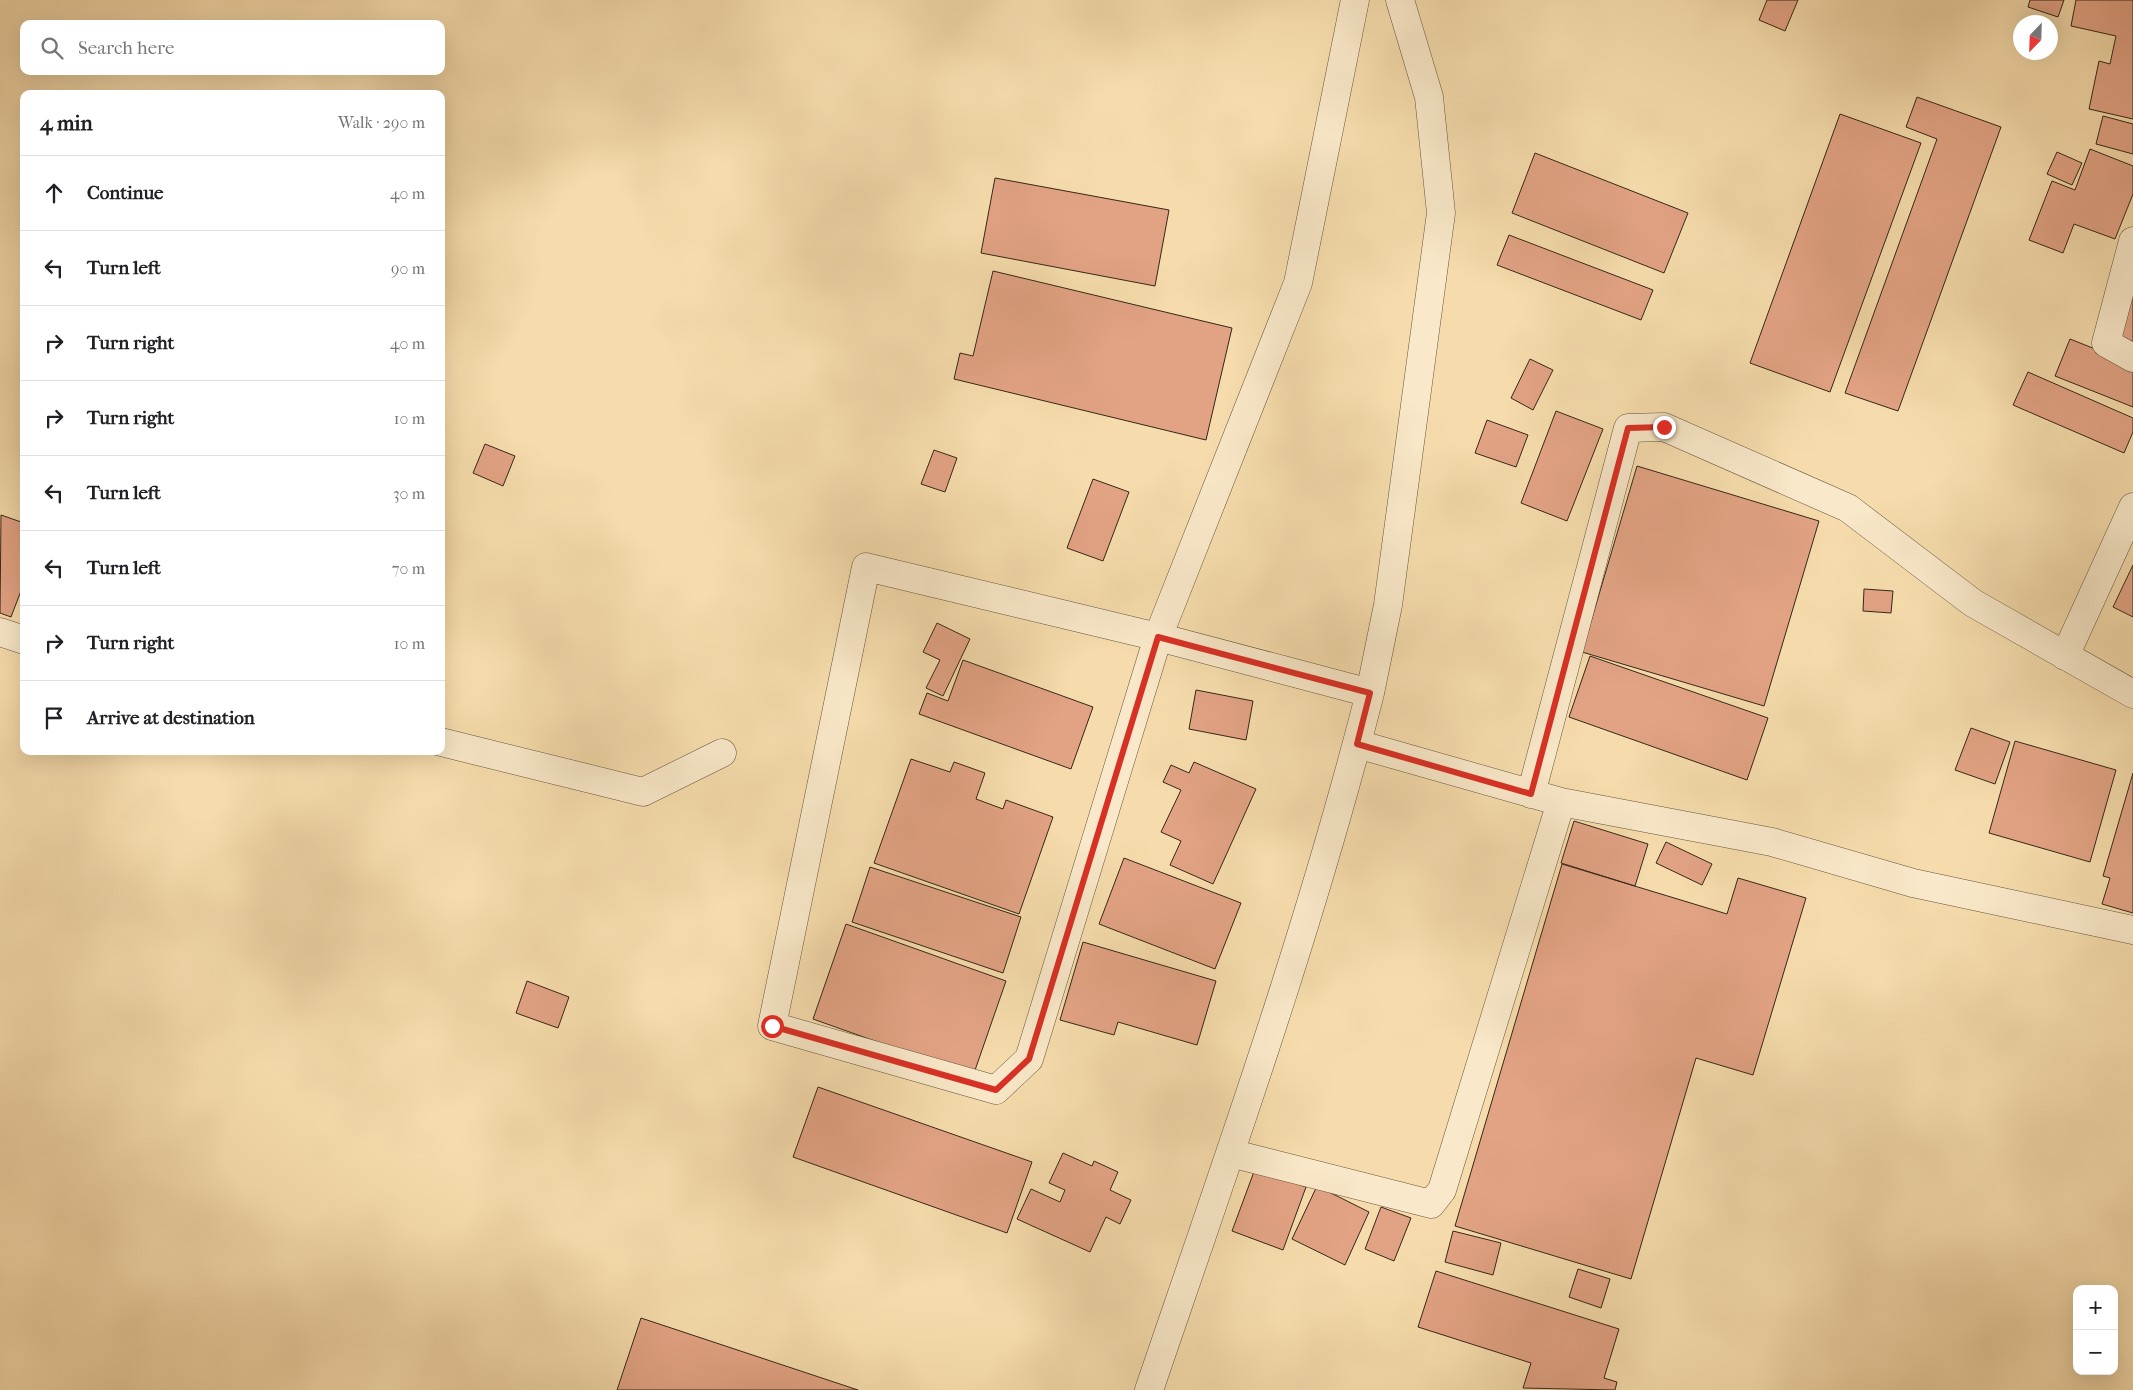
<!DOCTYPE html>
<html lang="en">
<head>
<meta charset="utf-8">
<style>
  :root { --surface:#fff; --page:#f2f2f2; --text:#202124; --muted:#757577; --line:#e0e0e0 }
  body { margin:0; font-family:"IM FELL French Canon",serif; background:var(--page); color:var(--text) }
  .controls { position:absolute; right:15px; bottom:15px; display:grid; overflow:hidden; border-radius:10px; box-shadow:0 5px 20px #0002 }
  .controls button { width:45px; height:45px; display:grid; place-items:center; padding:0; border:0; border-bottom:1px solid var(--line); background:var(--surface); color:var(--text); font:25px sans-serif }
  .compass { position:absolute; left:2013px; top:15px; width:45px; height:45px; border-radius:50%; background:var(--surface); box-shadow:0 5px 20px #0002; rotate:203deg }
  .stop { position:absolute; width:15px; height:15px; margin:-11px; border:4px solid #d93025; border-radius:50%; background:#fff }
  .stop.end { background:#d93025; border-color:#fff; box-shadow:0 1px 5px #0008 }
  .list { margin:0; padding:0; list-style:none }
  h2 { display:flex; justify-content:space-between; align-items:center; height:65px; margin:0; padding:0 20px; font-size:21px }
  h2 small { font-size:16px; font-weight:400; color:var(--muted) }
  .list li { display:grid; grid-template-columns:32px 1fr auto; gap:15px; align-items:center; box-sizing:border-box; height:75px; padding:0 20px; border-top:1px solid var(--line) }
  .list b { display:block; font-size:19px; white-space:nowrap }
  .list em { font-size:16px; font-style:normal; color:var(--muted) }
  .icon { flex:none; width:28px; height:28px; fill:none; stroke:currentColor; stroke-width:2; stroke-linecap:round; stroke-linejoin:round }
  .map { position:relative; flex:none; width:2133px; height:1390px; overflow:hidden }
  .search { position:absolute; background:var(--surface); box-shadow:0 5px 20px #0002; left:20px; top:20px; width:425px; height:55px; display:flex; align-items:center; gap:12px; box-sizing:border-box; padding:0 18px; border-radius:10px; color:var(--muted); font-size:19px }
  .panel { position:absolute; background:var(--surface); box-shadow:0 5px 20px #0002; left:20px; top:90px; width:425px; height:665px; border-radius:10px }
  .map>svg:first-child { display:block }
  .building { fill:#e2a384; stroke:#352718 }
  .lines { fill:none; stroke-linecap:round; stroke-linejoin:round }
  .street-casing { stroke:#65543d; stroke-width:29 }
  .street { stroke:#f9e8c9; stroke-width:28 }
  .route { stroke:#d93025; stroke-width:6 }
</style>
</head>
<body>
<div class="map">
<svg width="2133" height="1390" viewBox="0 0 2133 1390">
  <rect width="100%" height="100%" fill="#f6dcac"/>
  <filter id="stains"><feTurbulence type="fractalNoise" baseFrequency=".004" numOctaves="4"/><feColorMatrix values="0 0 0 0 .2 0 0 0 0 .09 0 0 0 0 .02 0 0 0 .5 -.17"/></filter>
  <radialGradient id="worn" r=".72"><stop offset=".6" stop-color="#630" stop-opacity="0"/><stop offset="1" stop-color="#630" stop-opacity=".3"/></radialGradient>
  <path class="building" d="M 1767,0 L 1798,0 L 1785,31 L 1759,20 Z
    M 2030,0 L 2064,0 L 2058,17 L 2028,7 Z
    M 2076,0 L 2133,0 L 2133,119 L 2089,109 L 2099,61 L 2110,64 L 2116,36 L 2071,26 Z
    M 1917,97 L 2001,127 L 1898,411 L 1845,393 L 1937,139 L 1906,127 Z
    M 1840,114 L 1921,143 L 1830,392 L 1750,363 Z
    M 2103,116 L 2133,124 L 2133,154 L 2096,144 Z
    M 2090,149 L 2133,166 L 2133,194 L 2115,239 L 2074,224 L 2063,253 L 2029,240 L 2052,181 L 2075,190 Z
    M 2057,152 L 2082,163 L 2072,185 L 2047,174 Z
    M 1535,153 L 1688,213 L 1664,273 L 1512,213 Z
    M 995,178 L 1169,210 L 1155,286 L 981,253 Z
    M 1509,235 L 1653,290 L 1641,320 L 1497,265 Z
    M 993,271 L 1232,328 L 1206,440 L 954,379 L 960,353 L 973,356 Z
    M 2132,298 L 2133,299 L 2133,342 L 2114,332 Z
    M 2070,339 L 2133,364 L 2133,407 L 2055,376 Z
    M 1530,359 L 1553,370 L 1533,410 L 1511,398 Z
    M 2028,372 L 2133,418 L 2133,432 L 2124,453 L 2013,405 Z
    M 1556,411 L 1603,429 L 1567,521 L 1521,503 Z
    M 1487,420 L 1528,435 L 1516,467 L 1475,453 Z
    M 485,444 L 515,456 L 503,486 L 473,473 Z
    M 934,450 L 957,458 L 945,492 L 921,484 Z
    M 1637,466 L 1819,521 L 1764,706 L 1582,652 Z
    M 1093,479 L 1129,492 L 1103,561 L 1067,548 Z
    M 1,515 L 24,523 L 24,583 L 11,617 L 0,613 Z
    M 2133,565 L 2133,617 L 2113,607 Z
    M 1864,589 L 1893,591 L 1891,613 L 1863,611 Z
    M 937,623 L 970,639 L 943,696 L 926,688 L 940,660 L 923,652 Z
    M 1590,656 L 1768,718 L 1747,780 L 1569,717 Z
    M 963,660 L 1093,707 L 1071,769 L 919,714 L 927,693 L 948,701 Z
    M 1196,690 L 1253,701 L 1246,740 L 1189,729 Z
    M 1971,728 L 2010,742 L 1995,784 L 1955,770 Z
    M 2015,741 L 2116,770 L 2090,862 L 1989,833 Z
    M 911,759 L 950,772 L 954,762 L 985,773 L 976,799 L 1003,809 L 1006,800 L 1053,817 L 1019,914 L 874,863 Z
    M 1194,762 L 1256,789 L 1213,884 L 1170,865 L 1181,841 L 1161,832 L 1181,790 L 1163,782 L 1171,765 L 1189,773 Z
    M 2133,773 L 2133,913 L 2102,904 L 2110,878 L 2103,876 Z
    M 1574,821 L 1648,844 L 1635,886 L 1561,863 Z
    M 1666,842 L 1712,864 L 1702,885 L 1656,863 Z
    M 1124,858 L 1241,903 L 1215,969 L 1099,924 Z
    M 1562,864 L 1727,914 L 1738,878 L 1806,898 L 1753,1075 L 1696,1058 L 1631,1279 L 1455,1226 Z
    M 870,867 L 1021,917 L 1003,973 L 852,922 Z
    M 846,924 L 1006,981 L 973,1076 L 813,1019 Z
    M 1083,942 L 1216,981 L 1197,1045 L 1118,1022 L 1114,1035 L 1060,1020 Z
    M 527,981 L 569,997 L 558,1028 L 516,1013 Z
    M 818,1087 L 1032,1162 L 1007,1233 L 793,1157 Z
    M 1063,1153 L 1092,1166 L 1094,1161 L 1118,1172 L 1110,1190 L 1131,1200 L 1120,1224 L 1106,1217 L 1090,1252 L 1017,1219 L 1031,1189 L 1060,1202 L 1065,1190 L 1049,1183 Z
    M 1255,1169 L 1306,1187 L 1283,1250 L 1232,1231 Z
    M 1317,1186 L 1369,1212 L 1345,1265 L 1292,1239 Z
    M 1381,1207 L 1411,1218 L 1394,1261 L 1365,1249 Z
    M 1453,1231 L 1501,1243 L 1493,1275 L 1445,1262 Z
    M 1578,1269 L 1610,1279 L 1601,1308 L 1569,1297 Z
    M 1436,1271 L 1619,1329 L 1604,1378 L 1617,1382 L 1615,1390 L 1523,1388 L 1531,1363 L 1418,1327 Z
    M 641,1318 L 858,1390 L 617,1390 Z"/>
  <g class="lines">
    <g class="street-casing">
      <path id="street" d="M 1355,0 L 1298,283 L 1158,637 L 1029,1059 L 996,1090 L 772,1026 L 866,567 L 1158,637 L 1370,693 L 1388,605 L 1441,213 L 1429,97 L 1400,0
        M 2133,241 L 2106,343 L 2133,358
        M 0,632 L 24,640
        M 2065,656 L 2133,507
        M 441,742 L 643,792 L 722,753
        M 1357,744 L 1561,802 L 1772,842 L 1913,883 L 2133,930
        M 1531,794 L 1628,428 L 1664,427 L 1848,508 L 1973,603 L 2133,694
        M 1230,1153 L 1431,1204 L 1442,1190 L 1561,802
        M 1149,1390 C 1228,1159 1310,929 1370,693"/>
    </g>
    <use href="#street" class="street"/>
  </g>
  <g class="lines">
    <path class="route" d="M 772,1026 L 996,1090 L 1029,1059 L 1158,637 L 1370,693 L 1357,744 L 1531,794 L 1628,428 L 1664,427"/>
  </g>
  <rect width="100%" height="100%" filter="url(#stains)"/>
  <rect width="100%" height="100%" fill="url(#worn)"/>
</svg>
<div class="controls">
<button>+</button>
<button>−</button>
</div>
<svg class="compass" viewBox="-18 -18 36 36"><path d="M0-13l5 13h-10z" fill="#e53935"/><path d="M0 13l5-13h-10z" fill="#757577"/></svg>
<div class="stop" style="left:772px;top:1026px"></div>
<div class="stop end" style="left:1664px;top:427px"></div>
<div class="search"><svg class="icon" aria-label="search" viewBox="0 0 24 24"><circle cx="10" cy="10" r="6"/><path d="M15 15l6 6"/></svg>Search here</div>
<section class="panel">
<h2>4 min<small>Walk · 290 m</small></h2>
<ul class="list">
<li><svg class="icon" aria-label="ahead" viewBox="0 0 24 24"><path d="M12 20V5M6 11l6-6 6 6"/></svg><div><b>Continue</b></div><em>40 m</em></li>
<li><svg class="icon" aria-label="left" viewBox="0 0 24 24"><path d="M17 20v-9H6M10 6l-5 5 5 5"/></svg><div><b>Turn left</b></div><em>90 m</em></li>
<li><svg class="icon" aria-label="right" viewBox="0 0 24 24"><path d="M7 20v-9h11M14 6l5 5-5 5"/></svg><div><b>Turn right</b></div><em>40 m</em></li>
<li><svg class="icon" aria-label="right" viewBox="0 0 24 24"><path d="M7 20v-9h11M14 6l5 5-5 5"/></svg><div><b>Turn right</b></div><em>10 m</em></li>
<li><svg class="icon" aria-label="left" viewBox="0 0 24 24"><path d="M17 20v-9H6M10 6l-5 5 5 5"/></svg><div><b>Turn left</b></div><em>30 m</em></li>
<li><svg class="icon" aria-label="left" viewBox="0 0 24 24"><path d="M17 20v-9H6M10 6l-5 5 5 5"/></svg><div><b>Turn left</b></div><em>70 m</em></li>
<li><svg class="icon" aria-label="right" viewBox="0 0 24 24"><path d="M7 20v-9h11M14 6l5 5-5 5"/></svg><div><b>Turn right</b></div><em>10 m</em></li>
<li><svg class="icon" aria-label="arrive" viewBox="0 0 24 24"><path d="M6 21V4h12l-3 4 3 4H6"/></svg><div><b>Arrive at destination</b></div></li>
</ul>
</section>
</div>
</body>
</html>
